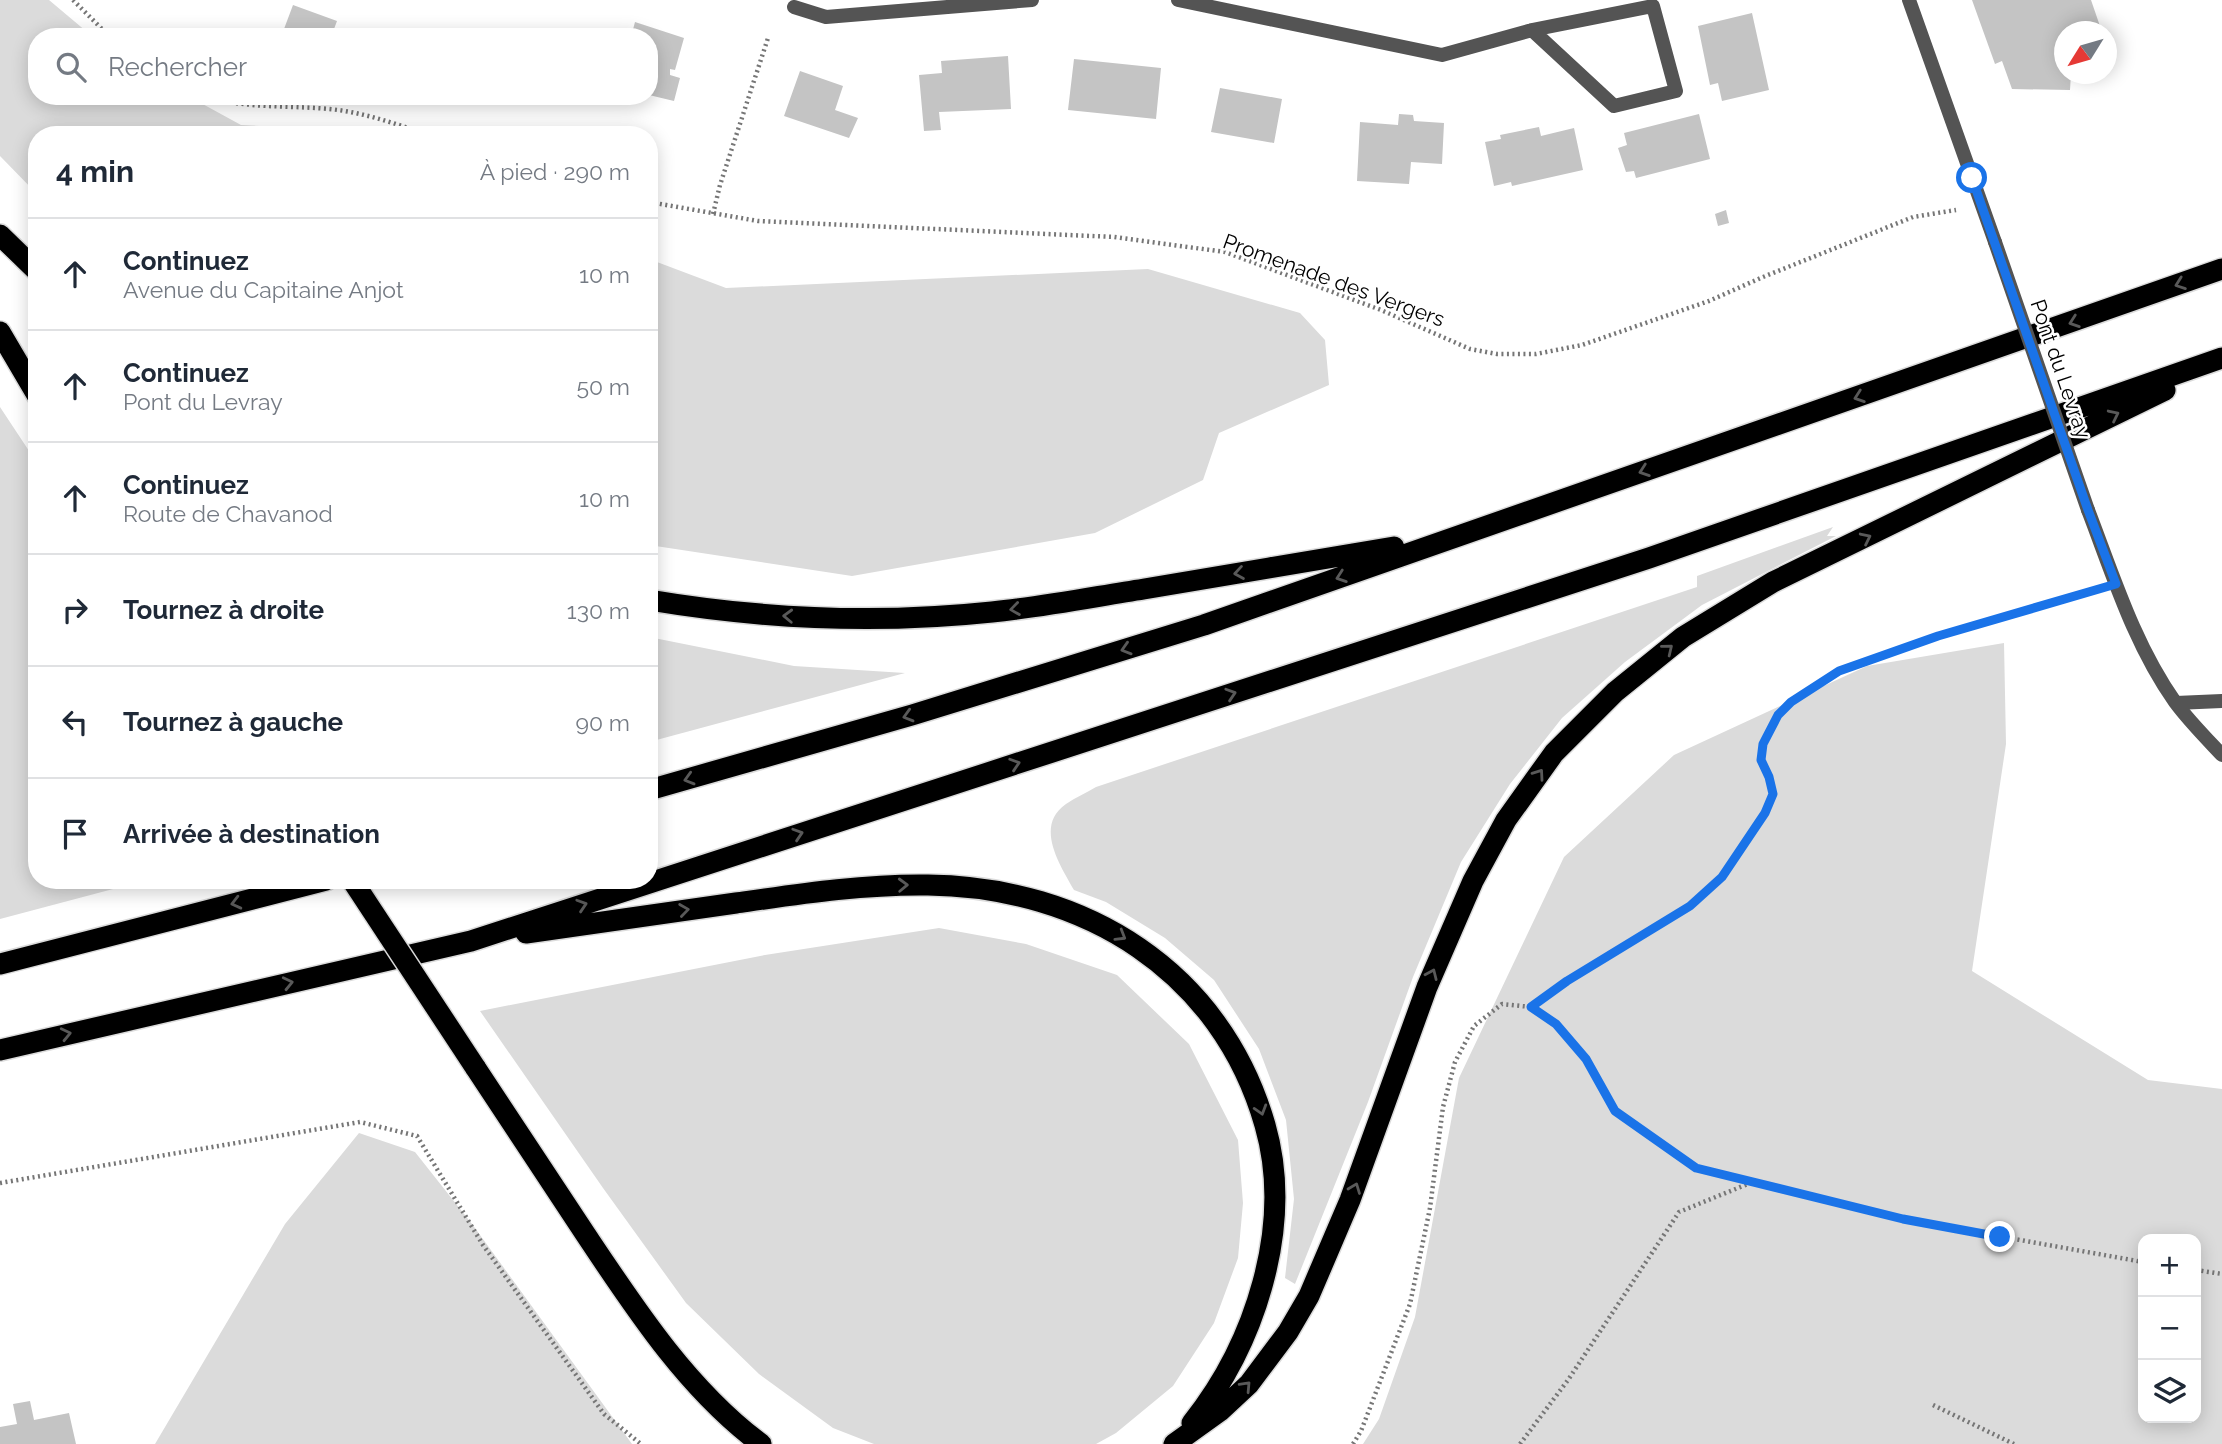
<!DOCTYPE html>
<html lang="fr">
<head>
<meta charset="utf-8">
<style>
  :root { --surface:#fff; --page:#f6f6f7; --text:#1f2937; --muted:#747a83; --line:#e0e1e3 }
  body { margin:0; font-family:Raleway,sans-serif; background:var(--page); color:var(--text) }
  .controls { position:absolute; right:21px; bottom:21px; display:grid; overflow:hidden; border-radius:14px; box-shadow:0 4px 18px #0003 }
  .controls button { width:63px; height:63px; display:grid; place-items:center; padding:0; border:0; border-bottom:2px solid var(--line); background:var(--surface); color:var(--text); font:35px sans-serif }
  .compass { position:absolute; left:2054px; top:21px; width:63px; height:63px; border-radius:50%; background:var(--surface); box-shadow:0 4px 18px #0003; rotate:233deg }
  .stop { position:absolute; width:21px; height:21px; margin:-16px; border:5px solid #1a73e8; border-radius:50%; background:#fff }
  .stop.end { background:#1a73e8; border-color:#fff; box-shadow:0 2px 7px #0008 }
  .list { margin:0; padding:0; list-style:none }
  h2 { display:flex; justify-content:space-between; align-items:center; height:91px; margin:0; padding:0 28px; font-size:30px }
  h2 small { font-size:23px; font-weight:400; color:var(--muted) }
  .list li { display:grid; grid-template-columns:46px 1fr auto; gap:21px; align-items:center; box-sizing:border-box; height:112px; padding:0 28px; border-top:2px solid var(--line) }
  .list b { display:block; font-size:26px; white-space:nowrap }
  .list p { margin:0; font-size:23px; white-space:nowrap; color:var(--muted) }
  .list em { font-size:23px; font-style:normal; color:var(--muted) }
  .icon { flex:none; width:38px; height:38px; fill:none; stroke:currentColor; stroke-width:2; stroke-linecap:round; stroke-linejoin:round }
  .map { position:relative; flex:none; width:2222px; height:1444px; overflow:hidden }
  .search { position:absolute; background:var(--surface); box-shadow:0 4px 18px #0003; left:28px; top:28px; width:630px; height:77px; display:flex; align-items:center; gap:18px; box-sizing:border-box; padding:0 24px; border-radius:28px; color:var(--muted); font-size:26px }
  .panel { position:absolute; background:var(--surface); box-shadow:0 4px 18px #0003; left:28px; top:126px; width:630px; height:763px; border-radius:28px }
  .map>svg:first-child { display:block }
  .green { fill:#dbdbdb; fill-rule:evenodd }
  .building { fill:#c4c4c4 }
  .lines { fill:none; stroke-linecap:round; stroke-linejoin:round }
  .motorway-casing { stroke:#dbdbdb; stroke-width:24 }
  .path { stroke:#767676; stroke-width:4.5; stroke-dasharray:2 3.5; stroke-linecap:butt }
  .minor { stroke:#545454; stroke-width:14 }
  .motorway { stroke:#000; stroke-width:21 }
  .motorway-bridge-casing { stroke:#dbdbdb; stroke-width:24; stroke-linecap:butt }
  .minor-bridge { stroke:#545454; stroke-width:14 }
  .motorway-bridge { stroke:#000; stroke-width:21 }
  .oneway { stroke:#595959 }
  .route { stroke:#1a73e8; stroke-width:9 }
  .labels { text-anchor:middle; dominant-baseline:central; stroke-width:5; stroke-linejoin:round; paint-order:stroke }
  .street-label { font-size:21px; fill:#000; stroke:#fff }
</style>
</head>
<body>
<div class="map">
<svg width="2222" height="1444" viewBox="0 0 2222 1444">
  <rect width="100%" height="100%" fill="#fff"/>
  <path class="green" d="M 0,0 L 49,0 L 93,37 L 37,37 L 37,96 L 188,96 L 241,125 L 321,129 L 346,135 L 37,135 L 37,194 L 0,156 Z
    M 649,259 L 726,288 L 1148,269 L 1300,313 L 1325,340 L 1329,385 L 1219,433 L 1203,480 L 1095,533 L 852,576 L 649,545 Z
    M 0,407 L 37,463 L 37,880 L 147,880 L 0,919 Z
    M 1833,527 L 1827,536 L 1836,536 L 1702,605 L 1625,662 L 1562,718 L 1510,784 L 1461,862 L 1413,977 L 1368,1102 L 1295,1284 L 1285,1278 L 1294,1199 L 1286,1120 L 1259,1049 L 1214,980 L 1165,938 L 1106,902 L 1074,890 C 1060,865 1034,826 1066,804 C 1076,797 1086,793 1096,787 L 1697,587 L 1697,576 Z
    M 649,637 L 794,666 L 905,673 L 649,742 Z
    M 2004,643 L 2006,744 L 1972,971 L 2148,1080 L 2222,1089 L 2222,1444 L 1363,1444 L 1379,1419 L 1415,1317 L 1459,1078 L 1564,857 L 1674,755 L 1867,666 ZM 2196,1239 L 2196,1418 L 2143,1418 L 2143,1239 Z
    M 939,928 L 1026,944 L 1117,975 L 1189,1044 L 1238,1140 L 1243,1203 L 1238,1258 L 1214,1323 L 1173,1386 L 1116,1433 L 1096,1444 L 874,1444 L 833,1428 L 759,1374 L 686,1303 L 603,1188 L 480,1011 L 765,955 Z
    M 359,1133 L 415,1152 L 472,1224 L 632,1444 L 155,1444 L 285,1224 Z"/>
  <path class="building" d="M 1972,0 L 2091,0 L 2102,32 L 2064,32 L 2064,74 L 2071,74 L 2070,90 L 2012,89 L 2002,61 L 1995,64 Z
    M 293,5 L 337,21 L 331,37 L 281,37 Z
    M 1752,13 L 1769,90 L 1722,101 L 1718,83 L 1710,85 L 1698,26 Z
    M 635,22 L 684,38 L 675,70 L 670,69 L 670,75 L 680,78 L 674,101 L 649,95 L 649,37 L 631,37 Z
    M 1008,56 L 1011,109 L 939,112 L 941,130 L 924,131 L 919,75 L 942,73 L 941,61 Z
    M 1074,59 L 1161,68 L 1156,119 L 1068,110 Z
    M 800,71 L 843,86 L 835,110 L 858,118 L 849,138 L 784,116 Z
    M 1220,88 L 1282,99 L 1274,143 L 1211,132 Z
    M 1399,114 L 1413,115 L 1414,121 L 1444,123 L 1442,164 L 1411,162 L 1409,184 L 1357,181 L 1360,122 L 1398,125 Z
    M 1699,114 L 1710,159 L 1636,178 L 1634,171 L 1626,172 L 1618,148 L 1627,145 L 1624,133 Z
    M 1539,127 L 1541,136 L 1574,128 L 1583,170 L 1512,186 L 1511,182 L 1494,186 L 1485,142 L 1501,139 L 1500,135 Z
    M 1726,210 L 1729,223 L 1718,226 L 1715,214 Z
    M 30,1401 L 34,1420 L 69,1413 L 76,1444 L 0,1444 L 0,1427 L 17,1424 L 13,1404 Z"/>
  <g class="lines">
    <g class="motorway-casing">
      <path id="motorway" d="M 0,235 L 37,271
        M 0,332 L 37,395
        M 649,600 C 762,619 879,624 992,612 C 1043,607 1093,597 1144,589 C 1227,575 1311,561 1394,547
        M 649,790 L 912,715 L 1204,625 L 2222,269
        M 526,933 C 596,923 666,913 736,903 C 799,894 864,884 928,885 C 1085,887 1221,971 1265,1125 C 1294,1226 1255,1344 1192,1423
        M 0,964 L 326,880
        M 0,1050 L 471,941 L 1649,558 L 2222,358
        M 475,1067 C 511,1122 548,1177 584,1232 C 634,1307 687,1389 761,1444
        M 1174,1444 L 1220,1411 L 1249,1384 L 1288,1332 L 1309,1296 L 1350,1200 L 1427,987 L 1473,881 L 1506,820 L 1554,753 L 1615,692 L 1683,637 L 1773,582 L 2165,390"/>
    </g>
    <path class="path" d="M 73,0 L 110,37
      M 204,96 C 245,109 286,105 329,109 C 363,112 396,124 429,135
      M 649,202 L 758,221 L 1114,237 L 1225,252 L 1381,310 L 1470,349 L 1497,354 L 1536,354 L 1582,345 L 1709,301 L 1763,277 L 1913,217 L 1956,210
      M 713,214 L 720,185 L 768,38
      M 1531,1007 L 1567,981 L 1690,907 L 1722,877 L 1765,812 L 1773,794 L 1769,777 L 1761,760 L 1763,744 L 1778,715 L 1792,702 L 1839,671 L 1938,636 L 2092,591
      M 0,1183 L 360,1122 L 417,1136 L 483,1245 L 604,1414 L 641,1444
      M 2196,1270 L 2222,1274
      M 1933,1405 L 2014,1444
      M 1353,1444 L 1361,1431 L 1410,1304 L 1430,1208 L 1443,1107 L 1455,1062 L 1474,1026 L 1502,1004 L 1531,1007 L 1556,1024 L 1586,1059 L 1615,1111 L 1696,1168 L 1755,1181
      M 1520,1444 L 1568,1380 L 1679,1212 L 1755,1181 L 1903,1219 L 2143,1262"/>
    <path class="minor" d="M 1178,0 L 1442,55 L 1532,30 L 1653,6 L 1676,91 L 1614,106 L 1532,30
      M 1909,0 L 1995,242
      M 794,7 L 826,17 L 1032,0
      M 2088,510 C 2113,575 2134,644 2175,702 C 2189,721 2206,738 2222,755
      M 2176,703 L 2222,701"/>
    <use href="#motorway" class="motorway"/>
    <g class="motorway-bridge-casing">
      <path id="motorway-bridge" d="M 352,880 L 475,1067"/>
    </g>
    <path class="minor-bridge" d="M 1995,242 L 2088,510"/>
    <use href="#motorway-bridge" class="motorway-bridge"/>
  </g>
  <defs><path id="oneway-chevron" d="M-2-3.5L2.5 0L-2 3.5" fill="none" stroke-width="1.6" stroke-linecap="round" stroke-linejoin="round" transform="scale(1.75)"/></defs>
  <g class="oneway">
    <use href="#oneway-chevron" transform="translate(2180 284) rotate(160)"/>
    <use href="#oneway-chevron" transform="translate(2074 322) rotate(161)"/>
    <use href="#oneway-chevron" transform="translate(1859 397) rotate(161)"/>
    <use href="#oneway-chevron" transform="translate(2114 415) rotate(-26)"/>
    <use href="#oneway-chevron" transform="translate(1644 471) rotate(161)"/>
    <use href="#oneway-chevron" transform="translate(1866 538) rotate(-26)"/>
    <use href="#oneway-chevron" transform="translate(1239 573) rotate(171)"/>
    <use href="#oneway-chevron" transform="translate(1341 577) rotate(161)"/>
    <use href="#oneway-chevron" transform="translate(1015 609) rotate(172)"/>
    <use href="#oneway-chevron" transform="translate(788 616) rotate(-178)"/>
    <use href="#oneway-chevron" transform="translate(1126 649) rotate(163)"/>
    <use href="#oneway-chevron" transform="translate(1668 649) rotate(-39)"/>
    <use href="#oneway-chevron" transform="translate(1231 694) rotate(-18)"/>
    <use href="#oneway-chevron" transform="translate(908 716) rotate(164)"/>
    <use href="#oneway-chevron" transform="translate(1015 764) rotate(-18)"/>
    <use href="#oneway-chevron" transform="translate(1539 774) rotate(-55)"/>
    <use href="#oneway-chevron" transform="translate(689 779) rotate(164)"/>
    <use href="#oneway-chevron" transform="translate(798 834) rotate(-18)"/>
    <use href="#oneway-chevron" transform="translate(903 885) rotate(-2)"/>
    <use href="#oneway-chevron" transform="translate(236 903) rotate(166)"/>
    <use href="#oneway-chevron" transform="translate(582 905) rotate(-18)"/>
    <use href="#oneway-chevron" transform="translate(684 910) rotate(-8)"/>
    <use href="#oneway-chevron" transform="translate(1121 936) rotate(31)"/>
    <use href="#oneway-chevron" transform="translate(1432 974) rotate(-66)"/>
    <use href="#oneway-chevron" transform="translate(288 983) rotate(-13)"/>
    <use href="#oneway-chevron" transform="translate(66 1034) rotate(-13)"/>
    <use href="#oneway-chevron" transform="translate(1261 1110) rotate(73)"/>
    <use href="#oneway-chevron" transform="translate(1355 1188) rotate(-69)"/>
    <use href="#oneway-chevron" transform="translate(1246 1386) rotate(-47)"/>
  </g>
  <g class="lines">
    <path class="route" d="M 1972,178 L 2088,510 L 2116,584 L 1938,636 L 1839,671 L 1791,702 L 1778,715 L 1763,744 L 1761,760 L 1769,777 L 1773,794 L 1765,813 L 1722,877 L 1690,906 L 1567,981 L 1531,1007 L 1556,1024 L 1586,1059 L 1615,1111 L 1696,1168 L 1903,1219 L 2000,1237"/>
  </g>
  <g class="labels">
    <g class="street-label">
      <text transform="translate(1334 280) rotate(20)">Promenade des Vergers</text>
      <text transform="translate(2061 369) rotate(71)">Pont du Levray</text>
    </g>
  </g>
</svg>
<div class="controls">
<button>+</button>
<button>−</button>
<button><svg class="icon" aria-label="layers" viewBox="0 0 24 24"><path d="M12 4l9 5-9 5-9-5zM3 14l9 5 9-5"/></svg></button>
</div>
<svg class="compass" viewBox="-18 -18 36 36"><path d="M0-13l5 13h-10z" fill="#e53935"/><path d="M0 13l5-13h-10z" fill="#747a83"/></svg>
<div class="stop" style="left:1972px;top:178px"></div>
<div class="stop end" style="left:2000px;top:1237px"></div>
<div class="search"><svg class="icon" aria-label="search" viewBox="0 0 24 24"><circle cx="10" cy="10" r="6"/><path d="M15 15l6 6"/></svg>Rechercher</div>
<section class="panel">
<h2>4 min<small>À pied · 290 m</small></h2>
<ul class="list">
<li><svg class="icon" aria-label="ahead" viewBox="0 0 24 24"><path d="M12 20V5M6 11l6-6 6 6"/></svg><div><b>Continuez</b><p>Avenue du Capitaine Anjot</p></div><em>10 m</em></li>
<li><svg class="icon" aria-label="ahead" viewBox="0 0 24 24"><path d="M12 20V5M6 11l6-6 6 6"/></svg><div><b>Continuez</b><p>Pont du Levray</p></div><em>50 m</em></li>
<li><svg class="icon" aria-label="ahead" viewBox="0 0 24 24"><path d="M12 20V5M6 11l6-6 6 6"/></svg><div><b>Continuez</b><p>Route de Chavanod</p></div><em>10 m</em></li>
<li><svg class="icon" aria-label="right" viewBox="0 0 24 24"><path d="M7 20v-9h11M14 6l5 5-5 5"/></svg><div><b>Tournez à droite</b></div><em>130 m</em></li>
<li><svg class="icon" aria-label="left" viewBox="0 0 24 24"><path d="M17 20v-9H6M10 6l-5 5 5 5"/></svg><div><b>Tournez à gauche</b></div><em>90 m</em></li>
<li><svg class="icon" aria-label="arrive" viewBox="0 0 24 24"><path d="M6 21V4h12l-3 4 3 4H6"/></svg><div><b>Arrivée à destination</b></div></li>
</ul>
</section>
</div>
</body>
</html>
